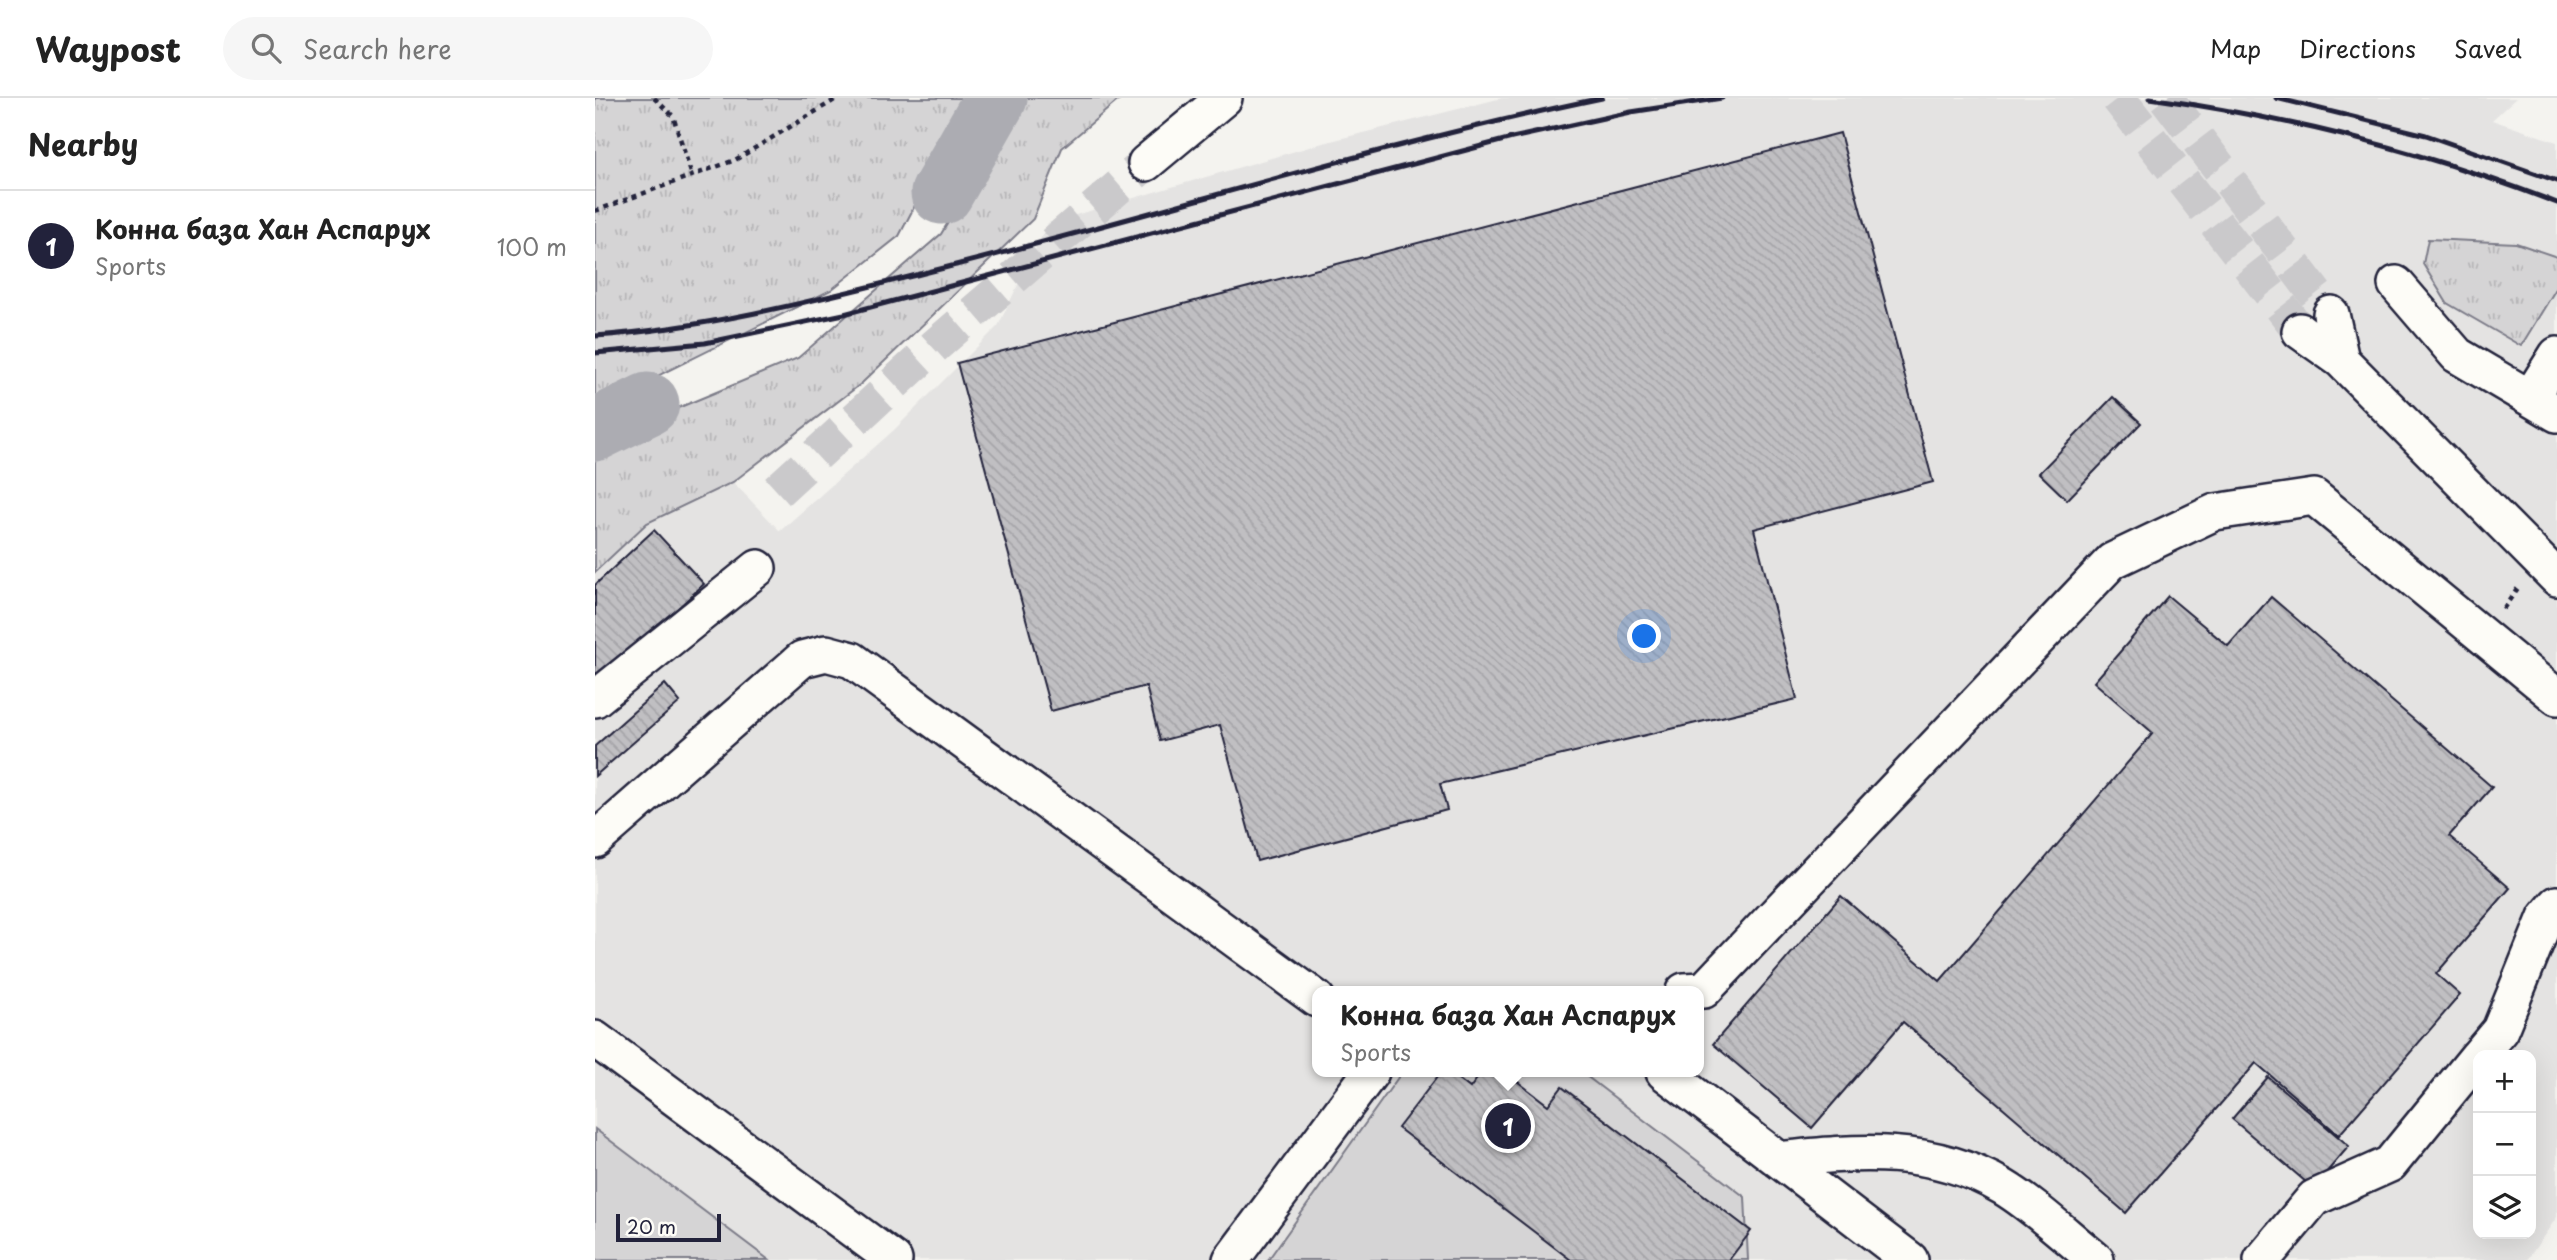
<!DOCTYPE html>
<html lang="en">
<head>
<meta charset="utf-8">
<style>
  :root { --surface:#fff; --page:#f6f6f6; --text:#222; --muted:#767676; --line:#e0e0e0; --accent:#22223b }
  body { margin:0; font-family:"Playpen Sans",sans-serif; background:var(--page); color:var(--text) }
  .controls { position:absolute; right:21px; bottom:21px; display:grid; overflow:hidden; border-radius:14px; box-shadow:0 7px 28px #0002 }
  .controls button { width:63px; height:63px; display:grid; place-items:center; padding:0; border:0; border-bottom:2px solid var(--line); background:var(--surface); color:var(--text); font:35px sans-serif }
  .scale { position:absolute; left:21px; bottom:18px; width:105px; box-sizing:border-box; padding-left:7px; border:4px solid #22223b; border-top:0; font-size:19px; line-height:24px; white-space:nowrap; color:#22223b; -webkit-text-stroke:5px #fdfcf7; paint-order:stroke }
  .you { position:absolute; left:1050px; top:539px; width:24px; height:24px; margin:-18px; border:5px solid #fff; border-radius:50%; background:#1a73e8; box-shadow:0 0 0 10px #1a73e833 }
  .badge { display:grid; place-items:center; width:46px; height:46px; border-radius:50%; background:var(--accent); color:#fff; font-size:23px; font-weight:700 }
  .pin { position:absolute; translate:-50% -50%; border:4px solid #fff; box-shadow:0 2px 7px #0006 }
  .popup { position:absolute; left:717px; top:888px; width:392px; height:91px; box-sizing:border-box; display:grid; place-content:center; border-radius:14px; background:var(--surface); filter:drop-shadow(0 2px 5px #0005); font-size:23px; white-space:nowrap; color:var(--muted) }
  .popup b { font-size:26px; color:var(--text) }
  .popup::after { content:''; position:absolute; left:50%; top:100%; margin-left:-14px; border:14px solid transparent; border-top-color:var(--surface) }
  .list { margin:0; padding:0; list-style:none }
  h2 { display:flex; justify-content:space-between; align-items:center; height:91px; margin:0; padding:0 28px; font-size:30px }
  h2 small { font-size:23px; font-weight:400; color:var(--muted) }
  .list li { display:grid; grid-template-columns:46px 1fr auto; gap:21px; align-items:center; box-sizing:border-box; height:112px; padding:0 28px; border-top:2px solid var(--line) }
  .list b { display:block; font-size:26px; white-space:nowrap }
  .list p { margin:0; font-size:23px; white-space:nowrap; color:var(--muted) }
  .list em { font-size:23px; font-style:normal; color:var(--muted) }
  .icon { flex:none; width:38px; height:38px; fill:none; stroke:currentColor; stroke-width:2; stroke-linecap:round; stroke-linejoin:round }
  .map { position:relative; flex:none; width:1962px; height:1162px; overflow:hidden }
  header { display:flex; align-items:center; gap:42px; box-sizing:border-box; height:98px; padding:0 35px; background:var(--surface); border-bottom:2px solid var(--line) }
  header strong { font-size:33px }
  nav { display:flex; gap:38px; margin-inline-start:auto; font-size:24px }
  .search { width:490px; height:63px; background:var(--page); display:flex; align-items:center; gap:18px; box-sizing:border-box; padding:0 24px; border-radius:38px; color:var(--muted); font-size:26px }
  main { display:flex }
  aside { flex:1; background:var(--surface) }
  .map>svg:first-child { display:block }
  .built { fill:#e4e3e2; fill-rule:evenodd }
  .grass { fill:url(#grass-tufts); stroke:#7c7b88; stroke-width:2 }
  .garden { fill:#d5d4d5; stroke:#7c7b88; stroke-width:2 }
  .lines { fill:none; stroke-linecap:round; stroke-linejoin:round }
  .river { stroke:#acacb2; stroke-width:63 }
  .building { fill:url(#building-back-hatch); stroke:#22223b; stroke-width:2 }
  .minor-tunnel { stroke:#cac9cb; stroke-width:35; stroke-dasharray:35 18; stroke-linecap:butt }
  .minor-casing { stroke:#22223b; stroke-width:40 }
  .path { stroke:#22223b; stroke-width:4.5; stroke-dasharray:5 5; stroke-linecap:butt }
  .minor { stroke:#fdfcf7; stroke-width:35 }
  .rail { stroke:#22223b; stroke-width:5 }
</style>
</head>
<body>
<header>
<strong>Waypost</strong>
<div class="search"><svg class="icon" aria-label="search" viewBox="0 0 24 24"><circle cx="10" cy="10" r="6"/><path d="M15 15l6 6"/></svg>Search here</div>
<nav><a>Map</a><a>Directions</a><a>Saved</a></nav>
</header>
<main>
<aside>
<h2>Nearby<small></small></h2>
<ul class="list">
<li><span class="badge">1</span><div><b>Конна база Хан Аспарух</b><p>Sports</p></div><em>100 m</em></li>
</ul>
</aside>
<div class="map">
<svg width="1962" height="1162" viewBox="0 0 1962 1162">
  <defs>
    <pattern id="grass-tufts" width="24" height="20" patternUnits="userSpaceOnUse" patternTransform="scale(1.75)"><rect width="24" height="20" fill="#d5d4d5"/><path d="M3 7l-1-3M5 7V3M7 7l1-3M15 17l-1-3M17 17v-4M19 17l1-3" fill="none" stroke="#b7b6b8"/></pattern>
    <pattern id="building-back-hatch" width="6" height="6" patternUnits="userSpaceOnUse" patternTransform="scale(1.75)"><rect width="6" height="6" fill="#c0bfc2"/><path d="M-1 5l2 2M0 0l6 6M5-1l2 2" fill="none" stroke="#a5a4a8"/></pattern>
  </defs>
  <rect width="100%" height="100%" fill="#f4f3ef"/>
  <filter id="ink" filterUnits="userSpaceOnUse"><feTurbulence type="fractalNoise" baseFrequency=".0143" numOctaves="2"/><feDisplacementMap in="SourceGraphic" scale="14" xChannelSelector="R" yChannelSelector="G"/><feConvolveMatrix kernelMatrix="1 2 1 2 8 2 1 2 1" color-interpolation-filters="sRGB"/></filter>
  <g filter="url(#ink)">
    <path class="built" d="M 907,0 L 1921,0 L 1897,22 L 1962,44 L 1962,1119 L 1932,1162 L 1153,1162 L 1150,1099 L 986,974 L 1104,974 L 1104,893 L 722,893 L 722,974 L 807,974 L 673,1162 L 174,1162 L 0,1031 L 0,474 L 52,425 L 138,384 L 185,433 L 299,332 L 403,228 L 453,125 L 728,45 ZM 1883,957 L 1936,957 L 1936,1136 L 1883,1136 Z"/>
    <path class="grass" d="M 0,0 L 376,0 L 304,138 L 236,192 L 0,309 Z
      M 429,0 L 526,0 L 467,50 L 438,121 L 267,285 L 138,384 L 52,425 L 0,474 L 0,350 L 83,310 L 203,260 L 346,136 Z
      M 1833,141 L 1921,145 L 1962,159 L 1962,189 L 1926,248 L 1852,205 L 1828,166 Z"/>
    <path class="garden" d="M 807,974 L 986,974 L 1150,1099 L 1153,1162 L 673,1162 Z
      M 0,1031 L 174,1162 L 0,1162 Z"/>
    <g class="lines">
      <path class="river" d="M 347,95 L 401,0
        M 0,332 L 53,306"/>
    </g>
    <path class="building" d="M 1245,35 L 1338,384 L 1159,431 L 1202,601 L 845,686 L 852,712 L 662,763 L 625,627 L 565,643 L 551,588 L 456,613 L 362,265 Z
      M 1518,299 L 1546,325 L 1472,402 L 1444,375 Z
      M 59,432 L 109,486 L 0,587 L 0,487 Z
      M 1573,498 L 1633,548 L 1676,499 L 1897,689 L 1854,738 L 1915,790 L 1841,876 L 1865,897 L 1744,1037 L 1661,965 L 1531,1115 L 1308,924 L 1217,1030 L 1118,946 L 1246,798 L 1345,883 L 1558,635 L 1499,584 Z
      M 70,586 L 85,604 L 0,678 L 0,648 Z
      M 846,974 L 854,974 L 875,990 L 887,974 L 910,974 L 953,1007 L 967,989 L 1156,1133 L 1134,1162 L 976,1162 L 803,1030 Z
      M 1673,979 L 1754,1048 L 1718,1090 L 1637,1021 Z"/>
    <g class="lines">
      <path class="minor-tunnel" d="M 1523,0 L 1705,233
        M 1571,0 L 1736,216
        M 182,393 L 341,247 L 551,65"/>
      <g class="minor-casing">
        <path id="minor" d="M 551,65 L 629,0
          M 1801,186 L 1862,257 L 1962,316
          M 1705,233 L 1746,262 L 1736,216
          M 1746,262 L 1962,480
          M 1935,300 L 1962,257
          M 0,601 L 163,470
          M 0,742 L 207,561 L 231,555 L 257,562 L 722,901
          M 1089,893 L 1109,892 L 1517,463 L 1620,414 L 1719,399 L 1962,599
          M 0,941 L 299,1162
          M 1884,957 L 1905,932 L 1951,819 L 1962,806
          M 1069,974 L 1315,1162
          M 1184,1062 C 1263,1053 1336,1047 1408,1089 C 1441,1109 1471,1138 1501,1162
          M 636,1162 L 776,974
          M 1667,1162 L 1719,1100 L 1795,1066 L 1883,958"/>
      </g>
      <path class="path" d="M 59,0 L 78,18 L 97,78
        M 0,113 L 140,62 L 243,0
        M 1908,511 L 1923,490"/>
      <use href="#minor" class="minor"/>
      <path class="rail" d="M 1555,0 C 1696,20 1829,53 1962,105
        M 1681,0 L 1831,37 L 1962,83
        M 0,238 C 115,230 225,201 337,173 C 560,117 781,47 1007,0
        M 0,255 L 110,245 L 249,216 L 917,40 L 1036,14 L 1127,0"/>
    </g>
  </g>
</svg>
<div class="controls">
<button>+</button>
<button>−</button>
<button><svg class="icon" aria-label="layers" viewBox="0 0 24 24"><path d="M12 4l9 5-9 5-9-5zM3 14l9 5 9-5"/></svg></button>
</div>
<div class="scale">20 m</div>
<div class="you"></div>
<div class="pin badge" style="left:913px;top:1028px">1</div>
<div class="popup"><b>Конна база Хан Аспарух</b>Sports</div>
</div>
</main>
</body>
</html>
